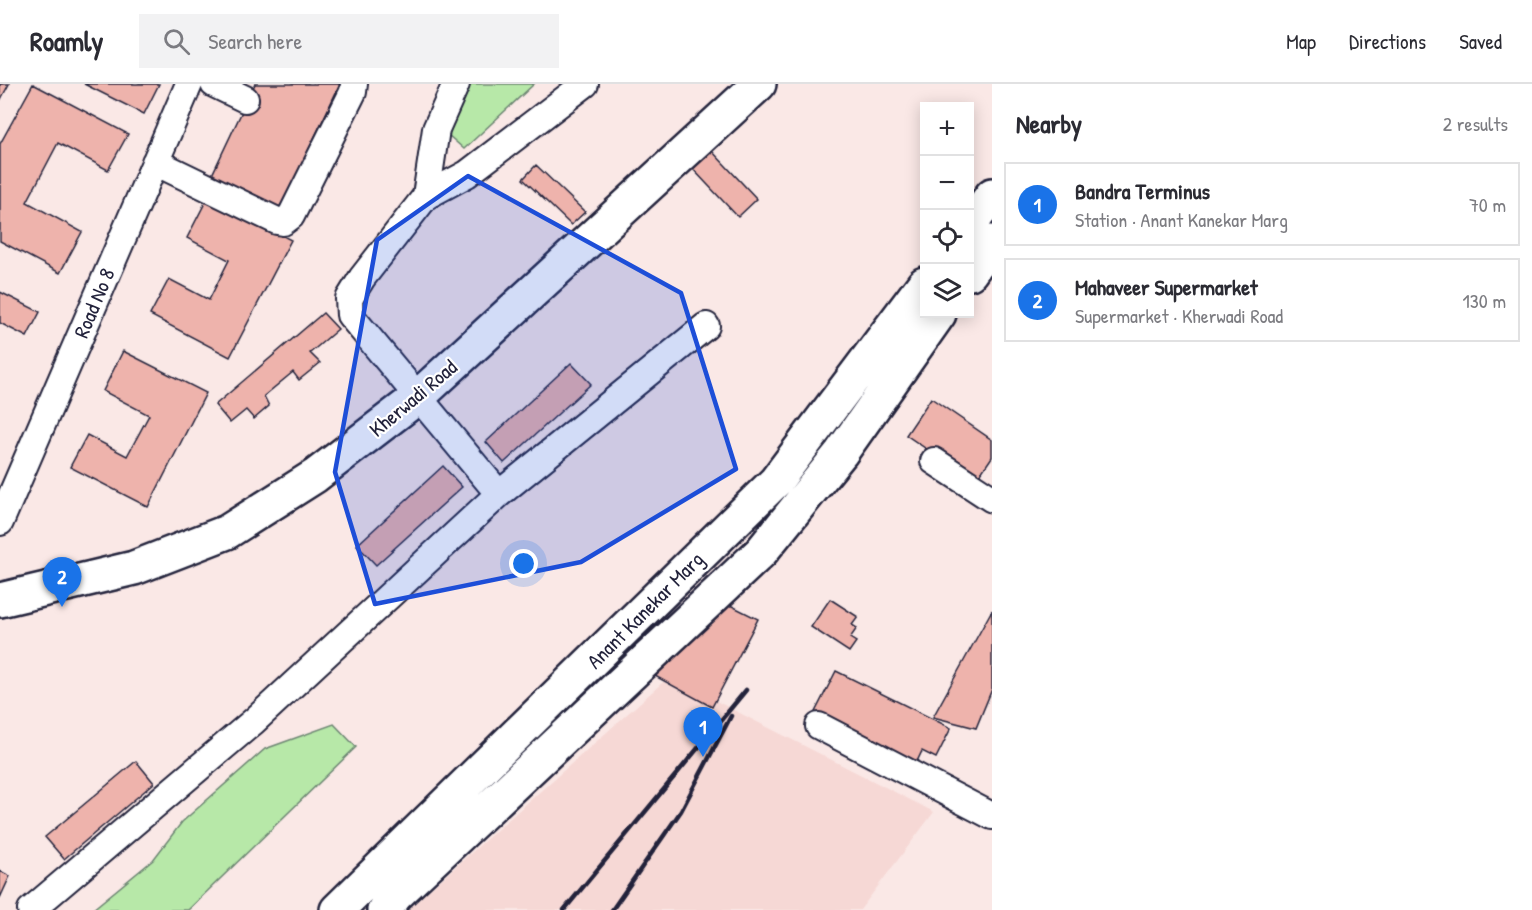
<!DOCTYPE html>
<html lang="en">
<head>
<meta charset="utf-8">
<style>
  :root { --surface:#fff; --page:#f2f2f3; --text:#2b2b33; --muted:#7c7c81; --line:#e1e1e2; --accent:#1a73e8 }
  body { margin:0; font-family:"Patrick Hand",sans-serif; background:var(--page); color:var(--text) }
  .controls { position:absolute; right:18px; top:18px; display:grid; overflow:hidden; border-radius:0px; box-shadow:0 3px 15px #0003 }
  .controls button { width:54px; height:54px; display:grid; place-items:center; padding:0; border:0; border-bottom:2px solid var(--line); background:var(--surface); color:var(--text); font:30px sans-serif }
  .you { position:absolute; left:524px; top:480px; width:21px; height:21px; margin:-15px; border:4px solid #fff; border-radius:50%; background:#1a73e8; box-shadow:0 0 0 9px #1a73e833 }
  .badge { display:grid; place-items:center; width:39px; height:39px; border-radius:50%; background:var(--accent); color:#fff; font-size:20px; font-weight:700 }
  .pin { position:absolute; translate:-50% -50px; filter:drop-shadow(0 2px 3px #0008) }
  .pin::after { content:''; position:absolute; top:32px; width:21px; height:18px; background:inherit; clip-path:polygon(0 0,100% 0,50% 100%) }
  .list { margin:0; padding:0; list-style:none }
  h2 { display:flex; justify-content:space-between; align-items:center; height:78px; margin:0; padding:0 24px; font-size:26px }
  h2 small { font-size:20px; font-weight:400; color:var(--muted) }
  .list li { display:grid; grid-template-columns:39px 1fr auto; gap:18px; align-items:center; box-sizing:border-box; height:84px; margin:0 12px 12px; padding:0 12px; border:2px solid var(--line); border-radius:0px }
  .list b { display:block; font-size:22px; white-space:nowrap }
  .list p { margin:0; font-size:20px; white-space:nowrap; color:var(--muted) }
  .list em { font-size:20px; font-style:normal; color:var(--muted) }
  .icon { flex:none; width:33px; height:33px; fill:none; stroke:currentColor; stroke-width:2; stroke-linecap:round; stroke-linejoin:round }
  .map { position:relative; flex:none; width:992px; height:826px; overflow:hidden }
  header { display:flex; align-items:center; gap:36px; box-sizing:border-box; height:84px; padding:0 30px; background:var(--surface); border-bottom:2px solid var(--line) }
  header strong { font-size:28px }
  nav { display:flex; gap:33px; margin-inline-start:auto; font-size:21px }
  .search { width:420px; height:54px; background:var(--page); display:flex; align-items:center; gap:15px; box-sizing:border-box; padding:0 21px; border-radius:0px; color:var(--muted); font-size:22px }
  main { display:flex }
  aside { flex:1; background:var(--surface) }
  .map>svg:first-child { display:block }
  .built { fill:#f6d8d5 }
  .green { fill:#b7e8a8; stroke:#6c8572; stroke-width:1.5 }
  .building { fill:#eeb3ac; stroke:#22223b; stroke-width:1.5 }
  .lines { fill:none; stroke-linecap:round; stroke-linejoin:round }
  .minor-casing { stroke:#22223b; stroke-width:30 }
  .tertiary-casing { stroke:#22223b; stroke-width:38 }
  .minor { stroke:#fff; stroke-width:26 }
  .tertiary { stroke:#fff; stroke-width:33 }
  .rail { stroke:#22223b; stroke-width:4.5 }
  .marked { fill:#1d4ed8; fill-opacity:0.2; stroke:#1d4ed8; stroke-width:4.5; stroke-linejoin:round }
  .labels { text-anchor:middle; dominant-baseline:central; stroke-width:4.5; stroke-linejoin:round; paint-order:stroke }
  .street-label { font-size:21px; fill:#22223b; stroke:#fff }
</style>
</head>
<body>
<header>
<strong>Roamly</strong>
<div class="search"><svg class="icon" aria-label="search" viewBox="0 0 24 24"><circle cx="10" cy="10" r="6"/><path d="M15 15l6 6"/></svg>Search here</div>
<nav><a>Map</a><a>Directions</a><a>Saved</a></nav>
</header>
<main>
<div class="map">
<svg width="992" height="826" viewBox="0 0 992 826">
  <rect width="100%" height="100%" fill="#fae8e6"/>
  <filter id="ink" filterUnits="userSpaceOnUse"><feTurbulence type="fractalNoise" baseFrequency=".0167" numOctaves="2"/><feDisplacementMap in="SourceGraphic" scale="12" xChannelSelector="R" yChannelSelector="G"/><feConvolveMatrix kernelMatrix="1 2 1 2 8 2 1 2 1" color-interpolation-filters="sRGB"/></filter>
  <g filter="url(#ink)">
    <path class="built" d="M 680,583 L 718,618 L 934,728 L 860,826 L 407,826 Z"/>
    <path class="green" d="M 469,0 L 534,0 L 464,65 L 447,50 Z
      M 334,640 L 356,663 L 188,826 L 92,826 L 153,776 L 182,738 L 265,665 Z"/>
    <path class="building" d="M 0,0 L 9,0 L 0,17 Z
      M 33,0 L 128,50 L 108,86 L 58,59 L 27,118 L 82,148 L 60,189 L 0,157 L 0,60 Z
      M 84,0 L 159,0 L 144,30 Z
      M 255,0 L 340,0 L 280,126 L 211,93 Z
      M 711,66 L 757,115 L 738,133 L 692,84 Z
      M 536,81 L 585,128 L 571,141 L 523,95 Z
      M 208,113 L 291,156 L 230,273 L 150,231 L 169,195 L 209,216 L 229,176 L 187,154 Z
      M 0,208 L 40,228 L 27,253 L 0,239 Z
      M 323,229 L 338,245 L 310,269 L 320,279 L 299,296 L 293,288 L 264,312 L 269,322 L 254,335 L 246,326 L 230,339 L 215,321 Z
      M 123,267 L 206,309 L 148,423 L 70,383 L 87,351 L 127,372 L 149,331 L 103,307 Z
      M 571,279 L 591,300 L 504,379 L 486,358 Z
      M 931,314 L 992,356 L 992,373 L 975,398 L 906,351 Z
      M 443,382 L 462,403 L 376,481 L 357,461 Z
      M 830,515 L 858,533 L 852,541 L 857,544 L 850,554 L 856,558 L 849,568 L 811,543 Z
      M 726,519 L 758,535 L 712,623 L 655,592 L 663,580 Z
      M 992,526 L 992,605 L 976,644 L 933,633 Z
      M 836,587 L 951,644 L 936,674 L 922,667 L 912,688 L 811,636 Z
      M 136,677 L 154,699 L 64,775 L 45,753 Z
      M 0,787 L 10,792 L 0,814 Z"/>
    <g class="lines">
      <g class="minor-casing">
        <path id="minor" d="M 214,0 L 245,15
          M 155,78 L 277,137 L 283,138 L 291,132 L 353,8 L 354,0
          M 426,112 L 436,45 L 456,0
          M 934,377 L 992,415
          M 499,410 L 706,242
          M 0,438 L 189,0
          M 819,642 L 992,732
          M 31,826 L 254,637 L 499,410 L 350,231 L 349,215 L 362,194 L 426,112 L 467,90 L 585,0"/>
      </g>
      <g class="tertiary-casing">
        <path id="tertiary" d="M 970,141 L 992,111
          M 970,189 L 992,158
          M 0,516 L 134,484 L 227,448 L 315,392 L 418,313 L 759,0
          M 337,826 L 776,397 L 924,200
          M 384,826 L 396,811 L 761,468 L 841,369 L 939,230"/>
      </g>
      <use href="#minor" class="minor"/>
      <use href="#tertiary" class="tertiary"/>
      <path class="rail" d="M 564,826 L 746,606
        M 612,826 L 681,727 L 731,632"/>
    </g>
  </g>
  <path class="marked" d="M 468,92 L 681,209 L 736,385 L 581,478 L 375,520 L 335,388 L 377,156 Z"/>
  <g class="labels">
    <g class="street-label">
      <text transform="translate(94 219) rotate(-67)">Road No 8</text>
      <text transform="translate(413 314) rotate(-40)">Kherwadi Road</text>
      <text transform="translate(645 526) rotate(-45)">Anant Kanekar Marg</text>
    </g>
  </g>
</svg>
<div class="controls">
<button>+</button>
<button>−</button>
<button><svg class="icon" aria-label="locate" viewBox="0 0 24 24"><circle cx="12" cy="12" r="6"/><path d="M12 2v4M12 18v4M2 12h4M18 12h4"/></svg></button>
<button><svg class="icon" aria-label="layers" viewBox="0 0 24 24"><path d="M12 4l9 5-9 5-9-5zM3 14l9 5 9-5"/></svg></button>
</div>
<div class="you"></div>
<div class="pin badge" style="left:703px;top:673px">1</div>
<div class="pin badge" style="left:62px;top:523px">2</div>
</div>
<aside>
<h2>Nearby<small>2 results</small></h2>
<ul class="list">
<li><span class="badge">1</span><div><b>Bandra Terminus</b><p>Station · Anant Kanekar Marg</p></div><em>70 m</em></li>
<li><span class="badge">2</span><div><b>Mahaveer Supermarket</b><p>Supermarket · Kherwadi Road</p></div><em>130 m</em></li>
</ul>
</aside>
</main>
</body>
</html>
